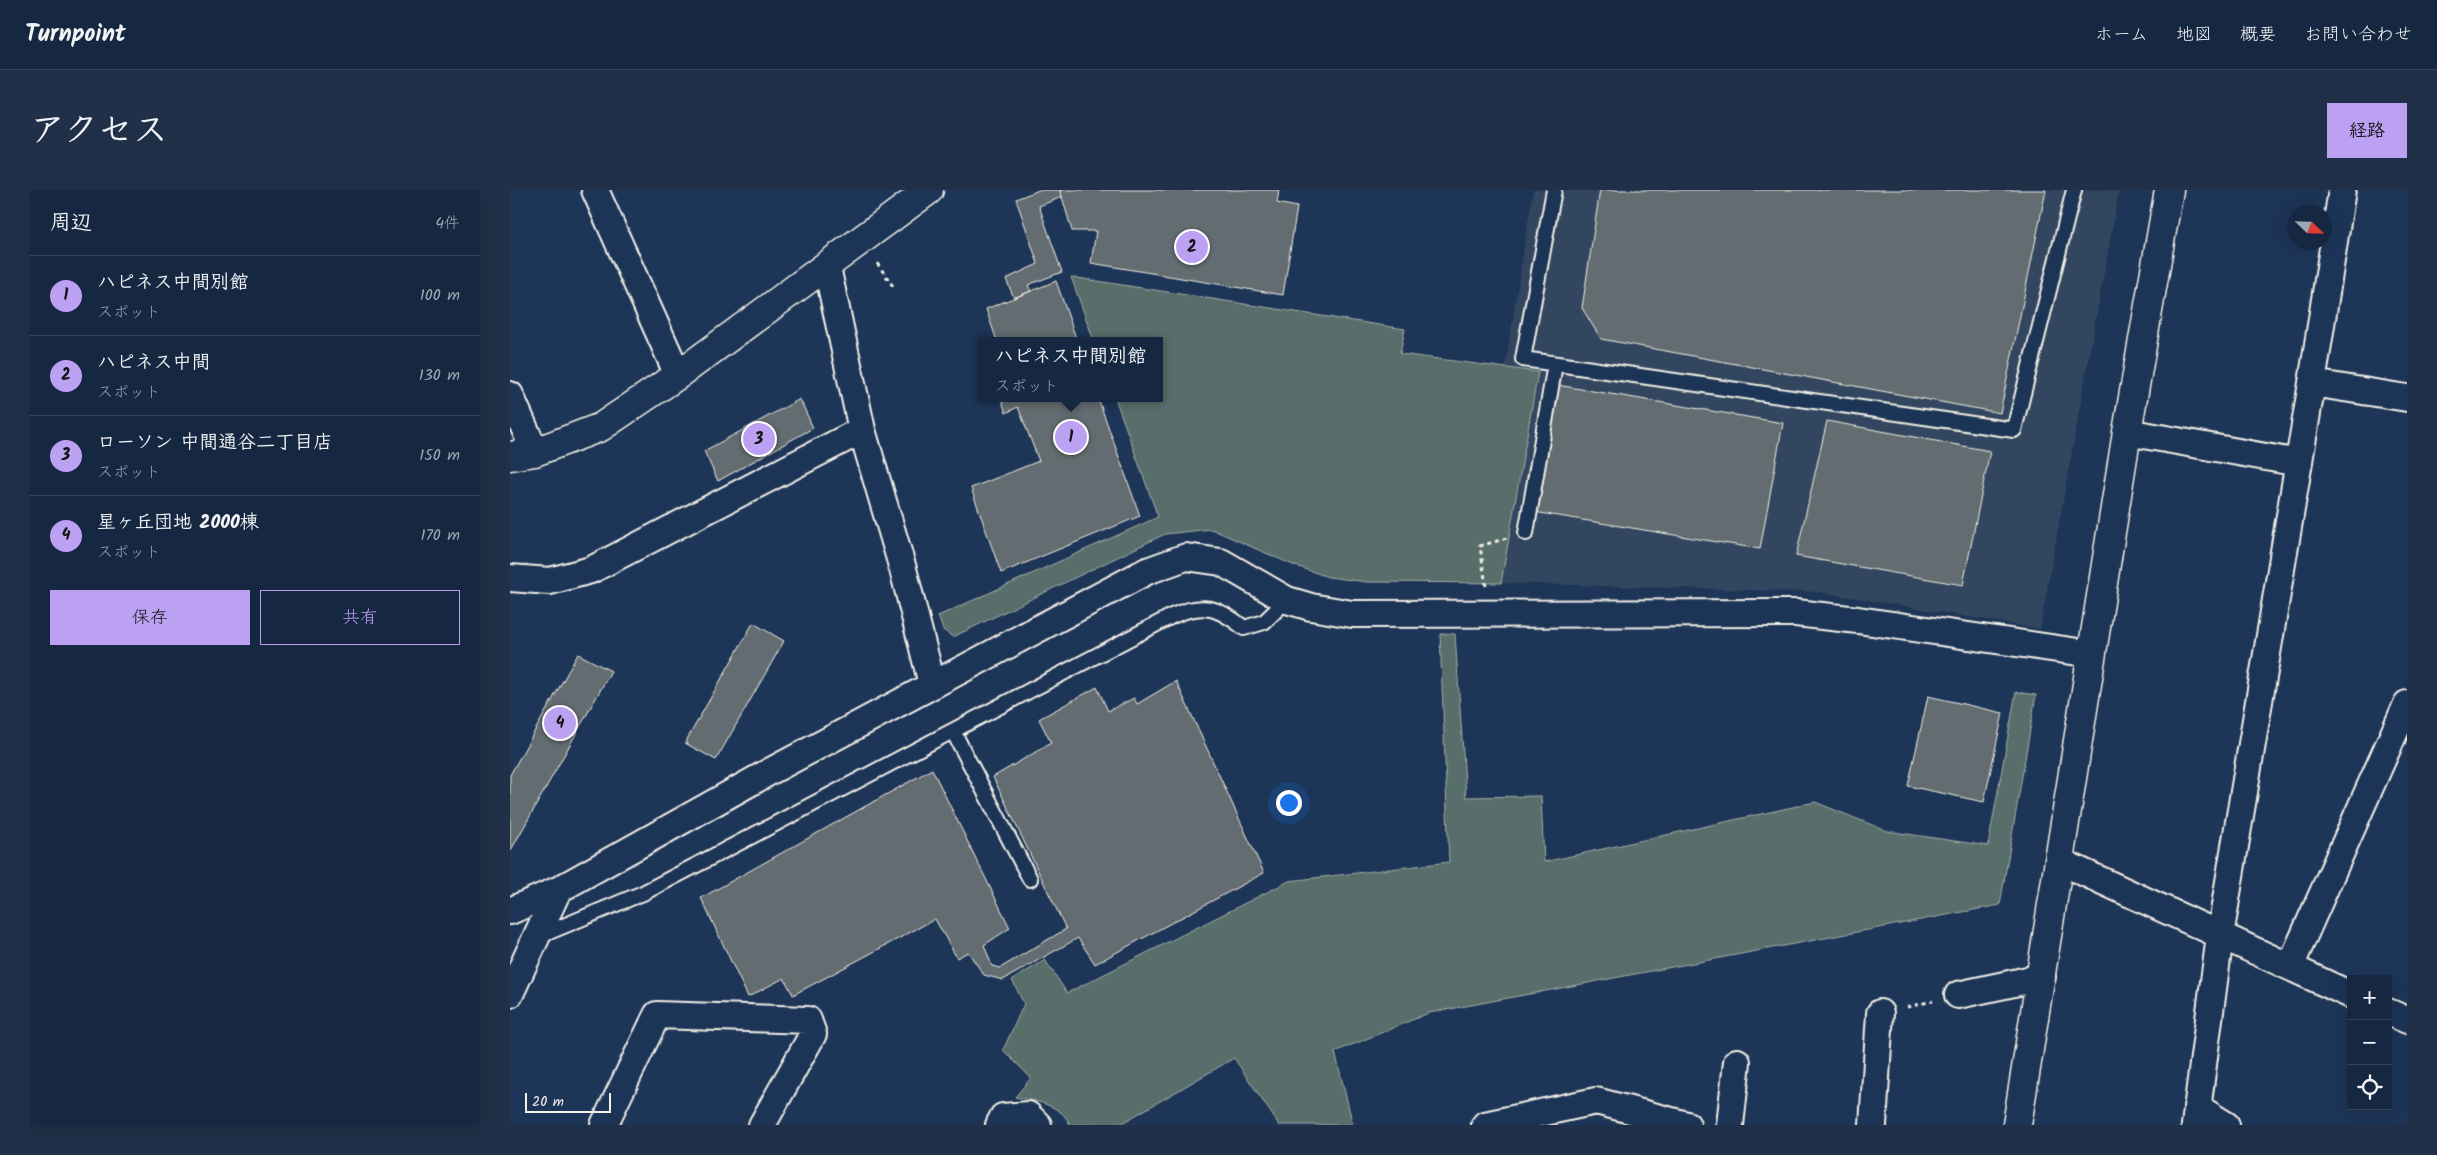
<!DOCTYPE html>
<html lang="ja">
<head>
<meta charset="utf-8">
<style>
  :root { --surface:#162841; --page:#1f3048; --text:#f1f3f6; --muted:#9ea6b1; --line:#35445a; --accent:#bca0f2 }
  body { margin:0; font-family:Kalam,"Klee One",sans-serif; background:var(--page); color:var(--text) }
  .controls { position:absolute; right:15px; bottom:15px; display:grid; overflow:hidden; border-radius:0px; box-shadow:0 5px 20px #0002 }
  .controls button { width:45px; height:45px; display:grid; place-items:center; padding:0; border:0; border-bottom:1px solid var(--line); background:var(--surface); color:var(--text); font:25px sans-serif }
  .compass { position:absolute; left:1777px; top:15px; width:45px; height:45px; border-radius:50%; background:var(--surface); box-shadow:0 5px 20px #0002; rotate:113deg }
  .scale { position:absolute; left:15px; bottom:12px; width:86px; box-sizing:border-box; padding-left:5px; border:2px solid #f4f1e8; border-top:0; font-size:14px; line-height:18px; white-space:nowrap; color:#f4f1e8; -webkit-text-stroke:4px #1d3557; paint-order:stroke }
  .you { position:absolute; left:778px; top:612px; width:18px; height:18px; margin:-12px; border:4px solid #fff; border-radius:50%; background:#1a73e8; box-shadow:0 0 0 8px #1a73e833 }
  .badge { display:grid; place-items:center; width:32px; height:32px; border-radius:50%; background:var(--accent); color:#111; font-size:16px; font-weight:700 }
  .pin { position:absolute; translate:-50% -50%; border:2px solid #fff; box-shadow:0 1px 5px #0006 }
  .popup { position:absolute; left:468px; top:147px; width:185px; height:65px; box-sizing:border-box; display:grid; place-content:center; border-radius:0px; background:var(--surface); filter:drop-shadow(0 1px 4px #0005); font-size:16px; white-space:nowrap; color:var(--muted) }
  .popup b { font-size:19px; color:var(--text) }
  .popup::after { content:''; position:absolute; left:50%; top:100%; margin-left:-10px; border:10px solid transparent; border-top-color:var(--surface) }
  .list { margin:0; padding:0; list-style:none }
  h2 { display:flex; justify-content:space-between; align-items:center; height:65px; margin:0; padding:0 20px; font-size:21px }
  h2 small { font-size:16px; font-weight:400; color:var(--muted) }
  .list li { display:grid; grid-template-columns:32px 1fr auto; gap:15px; align-items:center; box-sizing:border-box; height:80px; padding:0 20px; border-top:1px solid var(--line) }
  .list b { display:block; font-size:19px; white-space:nowrap }
  .list p { margin:0; font-size:16px; white-space:nowrap; color:var(--muted) }
  .list em { font-size:16px; font-style:normal; color:var(--muted) }
  .actions { display:flex; gap:10px; padding:15px 20px }
  .actions a { flex:1; padding:11px 0; border:1px solid var(--accent); border-radius:0px; text-align:center; font-size:18px; color:var(--accent) }
  .actions .main { background:var(--accent); color:#111 }
  .icon { flex:none; width:28px; height:28px; fill:none; stroke:currentColor; stroke-width:2; stroke-linecap:round; stroke-linejoin:round }
  .map { position:relative; flex:none; width:1897px; height:935px; overflow:hidden; border-radius:0px }
  header { display:flex; align-items:center; gap:30px; box-sizing:border-box; height:70px; padding:0 25px; background:var(--surface); border-bottom:1px solid var(--line) }
  header strong { font-size:24px }
  nav { display:flex; gap:28px; margin-inline-start:auto; font-size:18px }
  .intro { display:flex; align-items:center; justify-content:space-between; box-sizing:border-box; height:120px; padding:0 30px }
  h1 { margin:0; font-size:35px }
  .button { padding:12px 22px; border-radius:0px; background:var(--accent); color:#111; font-size:18px; font-weight:700 }
  main { display:flex; gap:30px; padding:0 30px }
  aside { flex:1; background:var(--surface); border-radius:0px; box-shadow:0 5px 20px #0002 }
  .map>svg:first-child { display:block }
  .built { fill:#32465e }
  .green { fill:#586e6a; stroke:#a6b0a9 }
  .building { fill:#646c70; stroke:#f4f1e8 }
  .lines { fill:none; stroke-linecap:round; stroke-linejoin:round }
  .service-casing { stroke:#f4f1e8; stroke-width:18 }
  .minor-casing { stroke:#f4f1e8; stroke-width:30 }
  .tertiary-casing { stroke:#f4f1e8; stroke-width:31 }
  .path { stroke:#f4f1e8; stroke-width:3; stroke-dasharray:4 4; stroke-linecap:butt }
  .service { stroke:#1d3557; stroke-width:14 }
  .minor { stroke:#1d3557; stroke-width:26 }
  .tertiary { stroke:#1d3557; stroke-width:28 }
</style>
</head>
<body>
<header>
<strong>Turnpoint</strong>
<nav><a>ホーム</a><a>地図</a><a>概要</a><a>お問い合わせ</a></nav>
</header>
<div class="intro"><h1>アクセス</h1><a class="button">経路</a></div>
<main>
<aside>
<h2>周辺<small>4件</small></h2>
<ul class="list">
<li><span class="badge">1</span><div><b>ハピネス中間別館</b><p>スポット</p></div><em>100 m</em></li>
<li><span class="badge">2</span><div><b>ハピネス中間</b><p>スポット</p></div><em>130 m</em></li>
<li><span class="badge">3</span><div><b>ローソン 中間通谷二丁目店</b><p>スポット</p></div><em>150 m</em></li>
<li><span class="badge">4</span><div><b>星ヶ丘団地 2000棟</b><p>スポット</p></div><em>170 m</em></li>
</ul>
<div class="actions"><a class="main">保存</a><a>共有</a></div>
</aside>
<div class="map">
<svg width="1897" height="935" viewBox="0 0 1897 935">
  <rect width="100%" height="100%" fill="#1d3557"/>
  <filter id="ink" filterUnits="userSpaceOnUse"><feTurbulence type="fractalNoise" baseFrequency=".02" numOctaves="2"/><feDisplacementMap in="SourceGraphic" scale="10" xChannelSelector="R" yChannelSelector="G"/><feConvolveMatrix kernelMatrix="1 2 1 2 8 2 1 2 1" color-interpolation-filters="sRGB"/></filter>
  <g filter="url(#ink)">
    <path class="built" d="M 1023,0 L 1609,0 L 1530,439 L 1310,402 L 991,393 L 1028,183 L 995,179 Z"/>
    <path class="green" d="M 561,87 L 895,139 L 890,164 L 1028,182 L 991,393 L 857,392 L 818,387 L 783,375 L 701,339 L 655,344 L 443,447 L 433,440 L 428,426 L 648,327 L 605,208 L 650,208 L 650,151 L 584,151 Z
      M 930,444 L 945,444 L 956,607 L 1031,606 L 1034,672 L 1305,612 L 1377,641 L 1478,656 L 1506,502 L 1526,505 L 1490,715 L 919,823 L 825,862 L 843,935 L 769,935 L 724,868 L 609,935 L 560,935 C 552,914 524,911 505,907 L 521,888 L 493,860 L 514,814 L 502,790 L 535,770 L 557,803 L 779,691 L 939,672 Z"/>
    <path class="building" d="M 529,0 L 550,0 L 552,7 L 529,16 L 552,82 L 518,95 L 521,101 L 504,108 L 496,89 L 528,74 L 506,9 Z
      M 550,0 L 769,0 L 767,13 L 787,17 L 773,105 L 581,73 L 586,41 L 562,41 Z
      M 1090,0 L 1536,0 L 1490,223 L 1091,149 L 1072,118 Z
      M 546,91 L 567,151 L 487,151 L 476,119 Z
      M 1047,195 L 1273,233 L 1250,359 L 1024,322 Z
      M 491,208 L 588,208 L 630,326 L 491,383 L 461,298 L 529,271 L 508,217 L 496,223 Z
      M 290,209 L 303,238 L 208,291 L 194,261 Z
      M 1317,231 L 1480,261 L 1453,395 L 1286,366 Z
      M 243,433 L 274,451 L 206,570 L 175,553 Z
      M 68,464 L 101,481 L 0,662 L 0,585 Z
      M 666,491 L 754,683 L 585,774 L 568,748 L 493,790 L 474,785 L 458,762 L 447,768 L 425,729 L 283,805 L 274,788 L 238,807 L 191,708 L 422,579 L 500,738 L 474,755 L 482,776 L 490,778 L 556,739 L 483,587 L 541,553 L 529,529 L 587,497 L 598,521 L 624,508 L 627,514 Z
      M 1418,506 L 1493,523 L 1474,612 L 1398,596 Z"/>
    <g class="lines">
      <g class="service-casing">
        <path id="service" d="M 1044,0 L 1013,169 L 1504,240 L 1564,0
          M 1016,343 L 1045,174
          M 443,541 L 520,689
          M 27,747 L 133,703 L 662,426 C 693,412 708,417 734,438 L 754,432 L 777,410"/>
      </g>
      <g class="minor-casing">
        <path id="minor" d="M 85,0 L 168,185
          M 317,77 L 352,240 L 393,379 L 422,494
          M 1802,193 L 1897,208
          M 0,205 L 25,262
          M 1617,242 L 1789,273
          M 0,388 L 40,391 L 81,380 L 352,240
          M 1551,672 L 1841,805
          M 0,721 L 48,700 L 259,582 L 637,381 L 676,367 L 711,372 L 777,410 L 801,417 L 842,424 L 1286,423 L 1348,430 L 1582,464
          M 1780,777 L 1897,514
          M 0,804 L 48,700
          M 1448,805 L 1532,787
          M 1878,822 L 1897,830
          M 1687,917 L 1716,935
          M 94,935 L 147,825 L 298,830 L 303,844 L 252,935
          M 489,935 L 493,927 L 518,925 L 528,935
          M 975,935 L 1086,911 L 1177,935
          M 1220,935 L 1227,872
          M 1363,935 L 1370,823
          M 1685,935 L 1710,746 L 1802,193 L 1832,0"/>
      </g>
      <g class="tertiary-casing">
        <path id="tertiary" d="M 0,266 L 25,262 L 91,237 L 168,185 L 419,0
          M 1507,935 L 1617,242 L 1659,0"/>
      </g>
      <path class="path" d="M 367,73 L 385,99
        M 976,396 L 970,356 L 997,348
        M 1397,817 L 1423,811"/>
      <use href="#service" class="service"/>
      <use href="#minor" class="minor"/>
      <use href="#tertiary" class="tertiary"/>
    </g>
  </g>
</svg>
<div class="controls">
<button>+</button>
<button>−</button>
<button><svg class="icon" aria-label="locate" viewBox="0 0 24 24"><circle cx="12" cy="12" r="6"/><path d="M12 2v4M12 18v4M2 12h4M18 12h4"/></svg></button>
</div>
<svg class="compass" viewBox="-18 -18 36 36"><path d="M0-13l5 13h-10z" fill="#e53935"/><path d="M0 13l5-13h-10z" fill="#9ea6b1"/></svg>
<div class="scale">20 m</div>
<div class="you"></div>
<div class="pin badge" style="left:561px;top:247px">1</div>
<div class="popup"><b>ハピネス中間別館</b>スポット</div>
<div class="pin badge" style="left:682px;top:57px">2</div>
<div class="pin badge" style="left:249px;top:249px">3</div>
<div class="pin badge" style="left:50px;top:533px">4</div>
</div>
</main>
</body>
</html>
